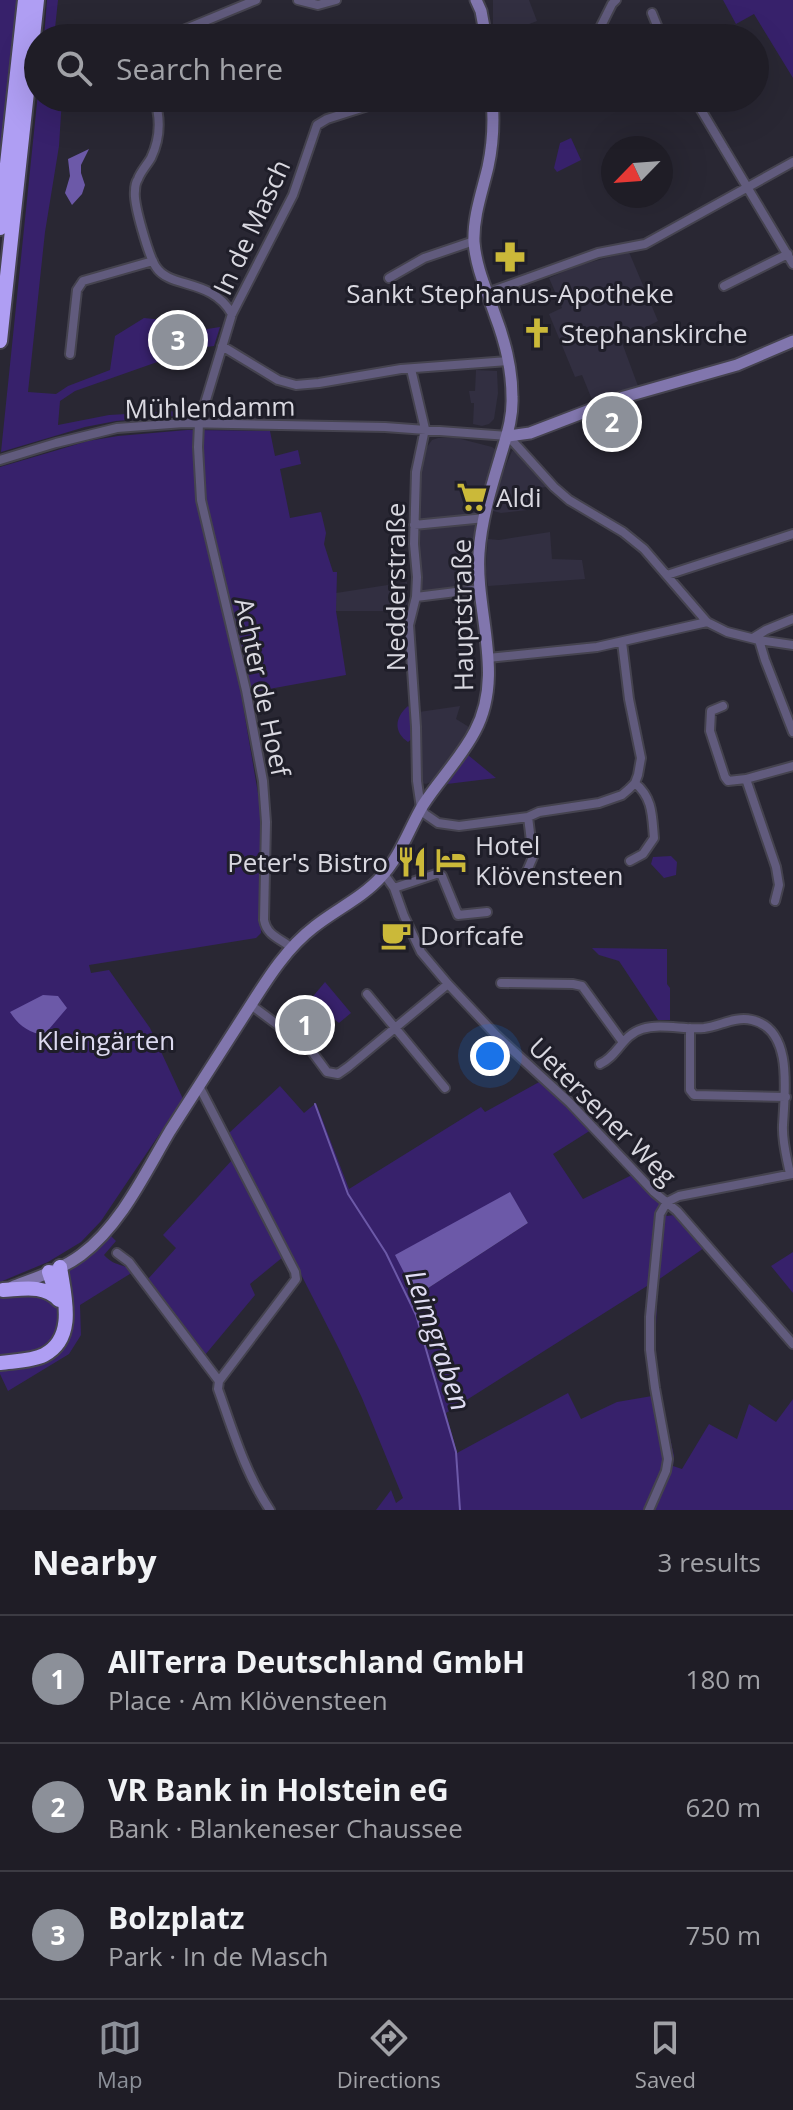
<!DOCTYPE html>
<html lang="en">
<head>
<meta charset="utf-8">
<style>
  :root { --surface:#1f1d26; --page:#2c2a32; --text:#f1f3f6; --muted:#a1a2a7; --line:#3c3b43; --accent:#8c9099 }
  body { margin:0; font-family:"Open Sans",sans-serif; background:var(--page); color:var(--text) }
  .compass { position:absolute; left:601px; top:136px; width:72px; height:72px; border-radius:50%; background:var(--surface); box-shadow:0 8px 32px #0002; rotate:245deg }
  .you { position:absolute; left:490px; top:1056px; width:28px; height:28px; margin:-20px; border:6px solid #fff; border-radius:50%; background:#1a73e8; box-shadow:0 0 0 12px #1a73e833 }
  .badge { display:grid; place-items:center; width:52px; height:52px; border-radius:50%; background:var(--accent); color:#fff; font-size:26px; font-weight:700 }
  .pin { position:absolute; translate:-50% -50%; border:4px solid #fff; box-shadow:0 2px 8px #0006 }
  .list { margin:0; padding:0; list-style:none }
  h2 { display:flex; justify-content:space-between; align-items:center; height:104px; margin:0; padding:0 32px; font-size:34px }
  h2 small { font-size:26px; font-weight:400; color:var(--muted) }
  .list li { display:grid; grid-template-columns:52px 1fr auto; gap:24px; align-items:center; box-sizing:border-box; height:128px; padding:0 32px; border-top:2px solid var(--line) }
  .list b { display:block; font-size:30px; white-space:nowrap }
  .list p { margin:0; font-size:26px; white-space:nowrap; color:var(--muted) }
  .list em { font-size:26px; font-style:normal; color:var(--muted) }
  .icon { flex:none; width:44px; height:44px; fill:none; stroke:currentColor; stroke-width:2; stroke-linecap:round; stroke-linejoin:round }
  .map { position:relative; flex:none; width:793px; height:1510px; overflow:hidden }
  .search { position:absolute; background:var(--surface); box-shadow:0 8px 32px #0002; left:24px; right:24px; top:24px; height:88px; display:flex; align-items:center; gap:20px; box-sizing:border-box; padding:0 28px; border-radius:44px; color:var(--muted); font-size:30px }
  .sheet { height:488px; background:var(--surface) }
  nav { display:flex; justify-content:space-around; align-items:center; box-sizing:border-box; height:112px; border-top:2px solid var(--line); background:var(--surface); font-size:22px; color:var(--muted) }
  nav a { display:grid; justify-items:center; gap:4px }
  nav .on { color:var(--accent) }
  .map>svg:first-child { display:block }
  .built { fill:#322f41 }
  .green { fill:#37216b; fill-rule:evenodd }
  .water { fill:#6c59a8 }
  .lines { fill:none; stroke-linecap:round; stroke-linejoin:round }
  .stream { stroke:#6c59a8; stroke-width:2 }
  .street-casing { stroke:#45434f; stroke-width:12 }
  .secondary-casing { stroke:#45434f; stroke-width:15 }
  .highway-casing { stroke:#45434f; stroke-width:18 }
  .street { stroke:#615b7d; stroke-width:8 }
  .secondary { stroke:#8176ad; stroke-width:11 }
  .highway { stroke:#af9ef3; stroke-width:14 }
  .labels { text-anchor:middle; dominant-baseline:central; stroke-width:6; stroke-linejoin:round; paint-order:stroke }
  .street-label { font-size:26px; fill:#d9d8e0; stroke:#1f1e29 }
  .poi-label { font-size:26px; fill:#d9d8e0; stroke:#1f1e29; text-anchor:start }
  .park-label { font-size:26px; fill:#dcd9ef; stroke:#1f1e29 }
  .water-label { font-size:28px; font-style:italic; fill:#dfdcf2; stroke:#1f1e29 }
</style>
</head>
<body>
<div class="map">
<svg width="793" height="1510" viewBox="0 0 793 1510">
  <rect width="100%" height="100%" fill="#292733"/>
  <path class="built" d="M 493,0 L 529,0 L 537,21 L 493,38 Z
    M 629,252 L 658,321 L 621,340 L 638,386 L 593,402 L 582,375 L 575,377 L 549,314 L 562,308 L 549,278 L 580,265 Z
    M 476,370 L 497,371 L 498,393 L 494,419 L 489,424 L 482,426 L 473,424 L 474,403 L 471,403 L 469,391 L 475,391 Z
    M 438,438 L 457,438 L 492,447 L 495,449 L 479,514 L 419,521 L 419,474 L 427,447 L 432,440 Z
    M 512,451 L 518,452 L 548,487 L 534,488 L 536,509 L 501,513 L 493,511 L 498,485 Z
    M 477,522 L 471,569 L 454,572 L 456,590 L 421,594 L 417,545 L 418,529 Z
    M 550,532 L 552,559 L 582,560 L 585,579 L 488,586 L 486,571 L 488,539 L 499,540 Z
    M 407,582 L 408,611 L 336,611 L 336,593 Z
    M 460,706 L 456,719 L 469,727 L 454,752 L 431,782 L 426,784 L 422,783 L 420,780 L 419,712 Z"/>
  <path class="green" d="M 0,0 L 17,0 L 0,167 Z
    M 47,0 L 58,0 L 54,38 L 44,38 Z
    M 723,0 L 793,0 L 793,78 L 754,14 L 736,24 Z
    M 38,93 L 38,98 L 62,98 L 59,146 L 45,232 L 28,392 L 56,394 L 68,386 L 110,370 L 115,336 L 144,318 L 164,320 L 188,332 L 220,327 L 214,346 L 197,348 L 75,391 L 60,401 L 58,425 L 109,415 L 195,410 L 189,415 L 116,421 L 85,427 L 1,452 Z
    M 571,138 L 581,160 L 557,172 L 554,168 L 560,143 Z
    M 187,430 L 270,431 L 275,456 L 298,450 L 301,464 L 280,469 L 290,518 L 321,512 L 326,533 L 324,544 L 333,572 L 337,572 L 336,611 L 346,675 L 241,694 L 260,805 L 261,933 L 256,938 L 89,965 L 91,973 L 109,970 L 150,1028 L 183,1099 L 101,1221 L 81,1242 L 48,1262 L 0,1282 L 0,467 L 88,441 L 118,436 Z
    M 408,706 L 412,711 L 414,737 L 408,742 C 393,732 395,717 408,706 Z
    M 468,755 L 496,778 L 447,784 Z
    M 671,856 L 677,862 L 676,875 L 664,878 L 651,864 L 653,857 Z
    M 592,948 L 667,949 L 667,984 L 670,988 L 670,1020 L 658,1020 L 619,961 L 599,955 Z
    M 325,982 L 351,1013 L 339,1023 L 310,1000 Z
    M 541,1081 L 591,1130 L 553,1154 L 583,1199 L 632,1175 L 658,1202 L 667,1216 L 674,1215 L 704,1248 L 658,1280 L 655,1349 L 659,1388 L 674,1456 L 673,1466 L 682,1469 L 709,1424 L 737,1439 L 749,1404 L 776,1422 L 793,1399 L 793,1510 L 376,1510 L 391,1490 L 396,1503 L 403,1498 L 362,1398 L 339,1349 L 229,1133 L 280,1086 L 304,1113 L 316,1103 L 349,1189 L 481,1107 L 485,1112 ZM 510,1193 L 528,1223 L 416,1296 L 396,1255 ZM 647,1286 L 646,1350 L 652,1396 L 617,1402 L 581,1419 L 568,1393 L 457,1453 L 446,1413 Z
    M 233,1159 L 283,1257 L 250,1284 L 255,1295 L 205,1355 L 148,1279 L 176,1248 L 163,1235 Z
    M 111,1236 L 116,1241 L 104,1255 C 116,1268 123,1262 133,1272 L 80,1305 L 81,1335 L 69,1354 L 8,1391 L 0,1374 L 0,1366 L 60,1346 L 67,1273 C 78,1260 97,1249 111,1236 Z
    M 793,1252 L 793,1293 L 771,1266 Z
    M 39,1291 C 44,1295 51,1299 55,1304 C 59,1309 59,1317 58,1323 C 54,1351 23,1355 0,1357 L 0,1297 Z"/>
  <path class="water" d="M 89,149 L 81,165 L 81,173 L 85,185 L 82,194 L 72,205 L 65,193 L 70,176 L 68,159 Z
    M 43,995 L 58,996 L 67,1008 L 44,1035 C 29,1033 18,1025 10,1012 Z
    M 510,1192 L 528,1223 L 416,1296 L 395,1255 Z"/>
  <g class="lines">
    <path class="stream" d="M 315,1104 L 348,1194 L 386,1253 L 416,1315 L 456,1452 L 460,1510"/>
    <g class="street-casing">
      <path id="street" d="M 298,0 L 318,5 L 336,0
        M 652,13 L 662,38
        M 164,38 L 256,0
        M 595,38 L 612,4 L 616,0
        M 154,98 C 161,118 160,139 151,158 C 147,165 141,171 138,179 C 136,182 135,186 135,191 C 133,203 149,257 156,267 C 170,289 212,278 232,314
        M 694,98 L 793,264
        M 389,278 L 424,258 L 474,241
        M 724,286 L 788,254
        M 487,293 L 598,253 L 645,244 L 793,162
        M 222,346 L 278,380 L 296,385 L 319,383 L 401,369 L 508,361
        M 70,354 L 77,290 L 83,281 L 153,261
        M 411,369 L 425,429 L 416,472 L 414,544 L 417,577 L 416,597 L 409,625 L 416,727 L 417,781 L 421,808 L 425,814 L 438,823 L 459,826 L 528,817 L 539,812 L 599,803 L 622,795 L 629,789 L 635,783 L 638,775 L 641,758 L 629,699 L 622,642
        M 0,460 L 56,443 L 117,428 L 184,423 L 385,427 L 508,436 L 554,487 L 569,500 L 623,532 L 644,549 L 707,622 L 727,632 L 759,640 L 793,645
        M 414,525 L 485,518
        M 667,575 L 793,534
        M 416,597 L 480,589
        M 753,638 L 766,630 L 793,619
        M 759,640 L 765,660 L 793,732
        M 488,658 L 597,647 L 707,622
        M 723,706 L 711,711 L 710,731 L 725,777 L 728,781 L 746,779 L 793,766
        M 746,779 L 776,867 L 779,885 L 775,901
        M 630,861 L 643,854 L 654,838 C 652,816 653,798 635,783
        M 527,871 L 533,857 L 528,817
        M 384,874 L 394,888 L 404,916 L 421,952 L 448,984 L 496,1035 L 569,1102 L 654,1192 L 677,1211 L 793,1344
        M 394,888 L 439,873 L 442,876 L 458,915 L 487,912
        M 292,948 C 280,938 267,936 264,920 L 266,822 L 263,781 L 246,690 L 201,500 L 198,447 L 199,423 L 232,314 L 293,195 L 317,125 L 327,119 L 393,98
        M 501,983 L 573,984 L 582,986 L 622,1041
        M 367,994 L 445,1088
        M 251,1005 L 310,1049 L 327,1072 L 338,1074 L 348,1067 L 448,984
        M 690,1028 L 690,1090 L 694,1095 L 786,1097
        M 600,1064 C 618,1056 622,1035 642,1029 C 661,1023 684,1030 704,1028 C 720,1026 735,1016 752,1020 C 793,1029 785,1090 783,1125 C 782,1142 787,1158 790,1174
        M 199,1086 L 295,1272 L 296,1279 L 219,1381
        M 117,1253 L 129,1262 L 219,1381 L 218,1389 C 233,1431 245,1473 270,1510
        M 649,1510 L 666,1471 L 668,1459 L 655,1388 L 650,1350 L 650,1317 L 660,1214 L 667,1202 L 679,1196 L 793,1174"/>
    </g>
    <g class="secondary-casing">
      <path id="secondary" d="M 476,0 L 481,11 L 486,38
        M 508,436 L 530,433 L 624,397 L 737,365 L 793,341
        M 12,1287 C 35,1278 61,1270 81,1255 C 121,1225 145,1173 170,1131 C 195,1092 220,1053 245,1014 C 265,983 284,950 314,927 C 335,910 362,898 381,877 C 400,857 409,829 423,805 C 439,780 461,758 475,731 C 505,675 475,612 479,553 C 481,521 491,488 500,458 C 506,437 513,419 512,397 C 512,370 505,341 495,315 C 487,291 476,268 474,242 C 473,217 482,192 488,167 C 493,144 494,121 492,98"/>
    </g>
    <g class="highway-casing">
      <path id="highway" d="M 0,228 L 25,0
        M 0,341 L 37,0
        M 49,1272 L 58,1299
        M 3,1290 C 23,1289 44,1284 59,1300
        M 0,1363 C 14,1361 32,1361 44,1355 C 77,1338 64,1295 60,1267"/>
    </g>
    <use href="#street" class="street"/>
    <use href="#secondary" class="secondary"/>
    <use href="#highway" class="highway"/>
  </g>
  <defs>
    <g id="pharmacy-bare" transform="scale(2.4)"><path d="M-2-6h4v4h4v4h-4v4h-4v-4h-4v-4h4Z" fill="#cbb939" stroke="#1f1e29" stroke-width="2.5" paint-order="stroke"/></g>
    <g id="church-bare" transform="scale(2.4)"><path d="M-1.2-6h2.4v3.5h3.3v2.4h-3.3V6h-2.4V-.1h-3.3v-2.4h3.3Z" fill="#cbb939" stroke="#1f1e29" stroke-width="2.5" paint-order="stroke"/></g>
    <g id="supermarket-bare" transform="scale(2.4)"><path d="M-6-5.5h2.5l.6 2H6L4.5 2H-2.5L-4.4-4H-6ZM-1.5 3.2a1.3 1.3 0 1 0 .1 0ZM3 3.2a1.3 1.3 0 1 0 .1 0Z" fill="#cbb939" stroke="#1f1e29" stroke-width="2.5" paint-order="stroke"/></g>
    <g id="hotel-bare" transform="scale(2.4)"><path d="M-6-4.5h1.5V1H6V5H4.5V3h-9V5H-6ZM-4 0a1.8 1.8 0 1 1 3.6 0ZM.5 0V-2.5h3Q6-2.5 6 0Z" fill="#cbb939" stroke="#1f1e29" stroke-width="2.5" paint-order="stroke"/></g>
    <g id="restaurant-bare" transform="scale(2.4)"><path d="M-5-6h1v4h1v-4h1v4h1v-4h1v5L-1.5 .5V6h-2V.5L-5-1ZM5-6V6H3V1.5H1.5Q1.5-4 5-6Z" fill="#cbb939" stroke="#1f1e29" stroke-width="2.5" paint-order="stroke"/></g>
    <g id="cafe-bare" transform="scale(2.4)"><path d="M-5.5-4.5H6V0H3Q3 3.5 0 3.5H-2.5Q-5.5 3.5-5.5 0ZM3-3.2v2h1.7v-2ZM-6 4.5H4V6H-6Z" fill="#cbb939" stroke="#1f1e29" stroke-width="2.5" paint-order="stroke"/></g>
  </defs>
  <g fill-rule="evenodd">
    <use href="#pharmacy-bare" x="510" y="257"/>
    <use href="#church-bare" x="537" y="333"/>
    <use href="#supermarket-bare" x="472" y="497"/>
    <use href="#hotel-bare" x="451" y="860"/>
    <use href="#restaurant-bare" x="412" y="862"/>
    <use href="#cafe-bare" x="396" y="935"/>
  </g>
  <g class="labels">
    <g class="street-label">
      <text transform="translate(251 227) rotate(-65)">In de Masch</text>
      <text transform="translate(210 407) rotate(-1)">Mühlendamm</text>
      <text transform="translate(395 587) rotate(-90)">Nedderstraße</text>
      <text transform="translate(462 615) rotate(-91)">Hauptstraße</text>
      <text transform="translate(263 687) rotate(78)">Achter de Hoef</text>
      <text transform="translate(603 1111) rotate(45)">Uetersener Weg</text>
    </g>
    <g class="poi-label">
      <text x="510" y="293" text-anchor="middle">Sankt Stephanus-Apotheke</text>
      <text x="561" y="333">Stephanskirche</text>
      <text x="496" y="497">Aldi</text>
      <text x="475" y="845">Hotel<tspan x="475" dy="30">Klövensteen</tspan></text>
      <text x="388" y="862" text-anchor="end">Peter's Bistro</text>
      <text x="420" y="935">Dorfcafe</text>
    </g>
    <g class="park-label">
      <text x="106" y="1040">Kleingärten</text>
    </g>
    <g class="water-label">
      <text transform="translate(439 1340) rotate(71)">Leimgraben</text>
    </g>
  </g>
</svg>
<svg class="compass" viewBox="-18 -18 36 36"><path d="M0-13l5 13h-10z" fill="#e53935"/><path d="M0 13l5-13h-10z" fill="#a1a2a7"/></svg>
<div class="you"></div>
<div class="pin badge" style="left:305px;top:1025px">1</div>
<div class="pin badge" style="left:612px;top:422px">2</div>
<div class="pin badge" style="left:178px;top:340px">3</div>
<div class="search"><svg class="icon" aria-label="search" viewBox="0 0 24 24"><circle cx="10" cy="10" r="6"/><path d="M15 15l6 6"/></svg>Search here</div>
</div>
<section class="sheet">
<h2>Nearby<small>3 results</small></h2>
<ul class="list">
<li><span class="badge">1</span><div><b>AllTerra Deutschland GmbH</b><p>Place · Am Klövensteen</p></div><em>180 m</em></li>
<li><span class="badge">2</span><div><b>VR Bank in Holstein eG</b><p>Bank · Blankeneser Chaussee</p></div><em>620 m</em></li>
<li><span class="badge">3</span><div><b>Bolzplatz</b><p>Park · In de Masch</p></div><em>750 m</em></li>
</ul>
</section>
<nav>
<a class="on"><svg class="icon" aria-label="map" viewBox="0 0 24 24"><path d="M3 6l6-2 6 2 6-2v14l-6 2-6-2-6 2zM9 4v14M15 6v14"/></svg>Map</a>
<a><svg class="icon" aria-label="directions" viewBox="0 0 24 24"><path d="M12 3l9 9-9 9-9-9zM9 14v-3h6M13 9l2 2-2 2"/></svg>Directions</a>
<a><svg class="icon" aria-label="saved" viewBox="0 0 24 24"><path d="M7 4h10v16l-5-4-5 4z"/></svg>Saved</a>
</nav>
</body>
</html>
